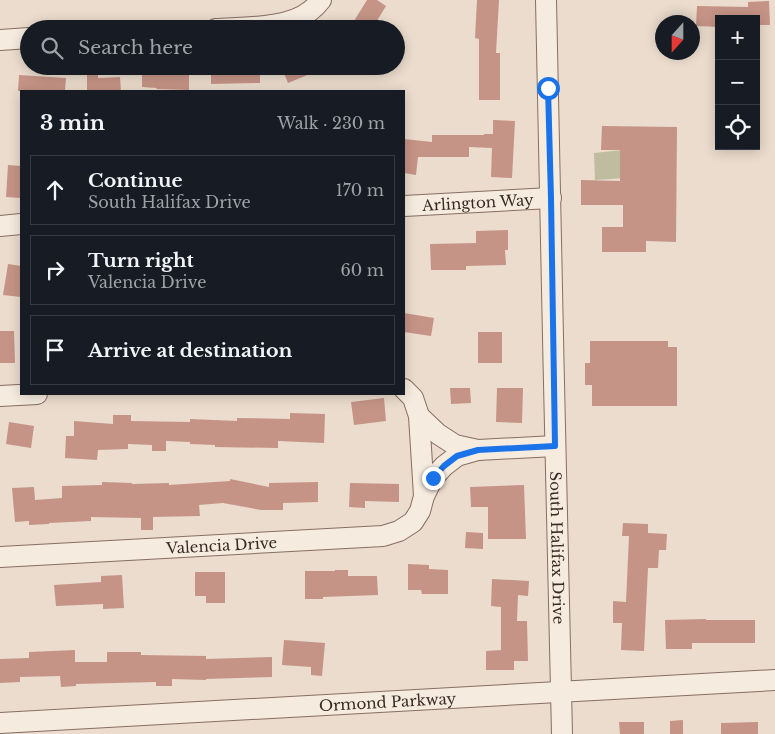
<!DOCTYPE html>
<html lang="en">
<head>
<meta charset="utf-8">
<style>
  :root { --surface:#171b24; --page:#20242c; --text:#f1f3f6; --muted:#9ea1a6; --line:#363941 }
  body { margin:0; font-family:"Libre Baskerville",serif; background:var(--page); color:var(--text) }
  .controls { position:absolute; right:15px; top:15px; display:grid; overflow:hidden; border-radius:0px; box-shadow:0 2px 12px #0003 }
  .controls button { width:45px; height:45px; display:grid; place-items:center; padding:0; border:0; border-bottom:1px solid var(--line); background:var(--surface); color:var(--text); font:25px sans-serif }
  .compass { position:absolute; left:655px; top:15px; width:45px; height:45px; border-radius:50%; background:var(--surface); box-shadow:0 2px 12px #0003; rotate:201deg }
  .stop { position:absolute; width:15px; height:15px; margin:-11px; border:4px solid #1a73e8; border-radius:50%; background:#fff }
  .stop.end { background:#1a73e8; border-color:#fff; box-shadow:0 1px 5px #0008 }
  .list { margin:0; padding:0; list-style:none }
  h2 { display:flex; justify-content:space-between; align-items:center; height:65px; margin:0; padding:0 20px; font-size:21px }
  h2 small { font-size:16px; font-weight:400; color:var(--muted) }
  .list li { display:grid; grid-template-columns:32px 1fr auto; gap:15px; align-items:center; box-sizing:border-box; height:70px; margin:0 10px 10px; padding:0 10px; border:1px solid var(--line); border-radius:0px }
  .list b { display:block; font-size:19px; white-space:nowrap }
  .list p { margin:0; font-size:16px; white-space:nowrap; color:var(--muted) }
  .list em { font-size:16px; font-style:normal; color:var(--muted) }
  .icon { flex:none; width:28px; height:28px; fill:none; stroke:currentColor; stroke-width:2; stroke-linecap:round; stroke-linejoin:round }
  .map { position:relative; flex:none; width:775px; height:734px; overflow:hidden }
  .search { position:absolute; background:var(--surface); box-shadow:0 2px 12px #0003; left:20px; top:20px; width:385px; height:55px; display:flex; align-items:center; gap:12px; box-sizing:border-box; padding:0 18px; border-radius:28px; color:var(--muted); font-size:19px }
  .panel { position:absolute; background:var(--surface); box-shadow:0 2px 12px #0003; left:20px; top:90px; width:385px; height:305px; border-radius:0px }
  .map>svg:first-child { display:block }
  .cemetery { fill:#bfbc9f }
  .building { fill:#c59486 }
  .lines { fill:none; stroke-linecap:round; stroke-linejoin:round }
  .minor-casing { stroke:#876e62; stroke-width:22 }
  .minor { stroke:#f6ebdf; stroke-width:20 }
  .route { stroke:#1a73e8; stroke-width:6 }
  .labels { text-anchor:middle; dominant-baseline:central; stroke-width:4; stroke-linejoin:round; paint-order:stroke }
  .street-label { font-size:15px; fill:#392a23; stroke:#f3e8db }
</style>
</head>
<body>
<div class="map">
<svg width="775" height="734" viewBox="0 0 775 734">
  <rect width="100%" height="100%" fill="#ebdccd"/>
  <path class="cemetery" d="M 623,150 L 625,178 L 595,180 L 594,153 Z"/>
  <path class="building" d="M 367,0 L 377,0 L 386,6 L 372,29 L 349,29 Z
    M 477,0 L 499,0 L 496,53 L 500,53 L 500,100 L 479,100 L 479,39 L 475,38 Z
    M 769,1 L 770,25 L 756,25 L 756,19 L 719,19 L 719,27 L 696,26 L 697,6 L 748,7 L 748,2 Z
    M 211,66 L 260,66 L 260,83 L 211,84 Z
    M 281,66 L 327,66 L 327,67 L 288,83 Z
    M 142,70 L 189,71 L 189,90 L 156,89 L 157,88 L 142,87 Z
    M 98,73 L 98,78 L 120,77 L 121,91 L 87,91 L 87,74 Z
    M 19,75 L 66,78 L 65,91 L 18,91 Z
    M 493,120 L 515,121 L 512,178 L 491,177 L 492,148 L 469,147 L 469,157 L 418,157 L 416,175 L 404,173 L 404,139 L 432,142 L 432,135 L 484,135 L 484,134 L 493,134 Z
    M 602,126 L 677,127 L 676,242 L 646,241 L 646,252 L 602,252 L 602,227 L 623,227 L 623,205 L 581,205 L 581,180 L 620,181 L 620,150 L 601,150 Z
    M 8,165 L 21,166 L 21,198 L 6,197 Z
    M 508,230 L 508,250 L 505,250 L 506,265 L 466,266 L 466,270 L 431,270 L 430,244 L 476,243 L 476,231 Z
    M 8,264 L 21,266 L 21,297 L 3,295 Z
    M 404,313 L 434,318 L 431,336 L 404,332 Z
    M 0,331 L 14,331 L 15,363 L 0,363 Z
    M 478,332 L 502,332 L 502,363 L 478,363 Z
    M 590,341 L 668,341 L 668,347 L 677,347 L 677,406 L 592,406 L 592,385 L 585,385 L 585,363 L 590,363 Z
    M 450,388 L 470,388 L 471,403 L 451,404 Z
    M 497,388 L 523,388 L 522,423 L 496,422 Z
    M 384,398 L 386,421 L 354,425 L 351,402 Z
    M 290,413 L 325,414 L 324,443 L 278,441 L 278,448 L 215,447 L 215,445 L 190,444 L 190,442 L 166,441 L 166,451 L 152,451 L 152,445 L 128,444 L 128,449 L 98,450 L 97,460 L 65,458 L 66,436 L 74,436 L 74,421 L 113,424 L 113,415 L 131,415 L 131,421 L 190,422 L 190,419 L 237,421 L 237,418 L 290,419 Z
    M 9,422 L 34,426 L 31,448 L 6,444 Z
    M 230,479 L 269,487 L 269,483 L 318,482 L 318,502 L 283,503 L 283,510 L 261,510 L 223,503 L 199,505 L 200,516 L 153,517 L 153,530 L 141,530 L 141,518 L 91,517 L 91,521 L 49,523 L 49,524 L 29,525 L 29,521 L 15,522 L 12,488 L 34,487 L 35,500 L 62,498 L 62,486 L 102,485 L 102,482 L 132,483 L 132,484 L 169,483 L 169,485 L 230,481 Z
    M 350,483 L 399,484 L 399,502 L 365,501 L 365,508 L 349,507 Z
    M 524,485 L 526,539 L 488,539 L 488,507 L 471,507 L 470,487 Z
    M 623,523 L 648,524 L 648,533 L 667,534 L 666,550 L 659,550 L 658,568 L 648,568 L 644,651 L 621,650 L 622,623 L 613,623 L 613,601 L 626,602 L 629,536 L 622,536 Z
    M 466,532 L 483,533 L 483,549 L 465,548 Z
    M 408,564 L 429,565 L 429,569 L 448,570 L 448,594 L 422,594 L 421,590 L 408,590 Z
    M 335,570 L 348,570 L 348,576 L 377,576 L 378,595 L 323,597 L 323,599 L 305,599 L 305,571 L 335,571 Z
    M 195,572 L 225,572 L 225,603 L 206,603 L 206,596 L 195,596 Z
    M 122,575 L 124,608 L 103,609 L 103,604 L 56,606 L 54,585 L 101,582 L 101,576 Z
    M 492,579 L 529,581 L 528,596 L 518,595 L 517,621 L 527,621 L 528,661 L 514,661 L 514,670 L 486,670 L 486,651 L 501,650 L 501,607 L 491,606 Z
    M 706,619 L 706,620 L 755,620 L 755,643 L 692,643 L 692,649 L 666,649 L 665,620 Z
    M 284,640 L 325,643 L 322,676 L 311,675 L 311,667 L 282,665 Z
    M 75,650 L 75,662 L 107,662 L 107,652 L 141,652 L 141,655 L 206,656 L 206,659 L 272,657 L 272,677 L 206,679 L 206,680 L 172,679 L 172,686 L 156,686 L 156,682 L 76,684 L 76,686 L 61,687 L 60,676 L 20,677 L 20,682 L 0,683 L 0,659 L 29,658 L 29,652 Z
    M 683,720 L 683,734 L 670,734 L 670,721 Z
    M 619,722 L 644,722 L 644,734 L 620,734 Z
    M 758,722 L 758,734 L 721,734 L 721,723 Z"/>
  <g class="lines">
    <g class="minor-casing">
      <g id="minor">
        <path id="s1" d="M 546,0 C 551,245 556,489 562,734"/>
        <path d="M 216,29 C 244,27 288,29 310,11 C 314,8 318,4 321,0"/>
        <path d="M 0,40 L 29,38"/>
        <path id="s2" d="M 404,206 L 551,198"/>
        <path d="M 0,226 L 21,224"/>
        <path d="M 0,396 L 37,394"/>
        <path d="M 419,416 L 438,434 L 455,445 L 478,450 L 555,446"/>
        <path d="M 424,496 L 433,478 L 444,466 L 457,456 L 478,450"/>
        <path id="s3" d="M 0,557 L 383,536 L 399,531 L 413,522 L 420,511 L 424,496 L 419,416 L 413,398 L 404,389"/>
        <path id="s4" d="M 0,723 L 775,680"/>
      </g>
    </g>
    <use href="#minor" class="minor"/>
  </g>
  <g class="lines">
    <path class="route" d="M 433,478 L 444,466 L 457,456 L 478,450 L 555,446 L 551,198 L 548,88"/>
  </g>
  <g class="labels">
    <g class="street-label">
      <text stroke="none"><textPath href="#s2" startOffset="74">Arlington Way</textPath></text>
      <text stroke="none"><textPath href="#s3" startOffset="222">Valencia Drive</textPath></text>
      <text stroke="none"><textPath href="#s1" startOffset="548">South Halifax Drive</textPath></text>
      <text stroke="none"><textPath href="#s4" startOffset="388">Ormond Parkway</textPath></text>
    </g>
  </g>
</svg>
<div class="controls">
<button>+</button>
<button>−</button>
<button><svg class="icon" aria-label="locate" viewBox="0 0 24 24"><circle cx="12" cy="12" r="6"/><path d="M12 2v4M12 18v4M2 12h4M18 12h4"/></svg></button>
</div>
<svg class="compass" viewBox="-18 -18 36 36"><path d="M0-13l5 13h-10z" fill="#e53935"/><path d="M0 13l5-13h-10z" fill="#9ea1a6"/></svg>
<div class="stop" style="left:548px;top:88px"></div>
<div class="stop end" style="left:433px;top:478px"></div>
<div class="search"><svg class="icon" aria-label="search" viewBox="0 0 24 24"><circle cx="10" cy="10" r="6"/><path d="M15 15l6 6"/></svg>Search here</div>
<section class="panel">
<h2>3 min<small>Walk · 230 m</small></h2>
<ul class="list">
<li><svg class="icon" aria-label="ahead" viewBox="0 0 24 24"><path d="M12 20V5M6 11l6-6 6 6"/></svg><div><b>Continue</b><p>South Halifax Drive</p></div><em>170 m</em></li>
<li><svg class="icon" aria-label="right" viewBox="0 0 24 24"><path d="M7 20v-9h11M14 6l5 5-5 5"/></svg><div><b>Turn right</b><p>Valencia Drive</p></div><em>60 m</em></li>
<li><svg class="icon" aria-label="arrive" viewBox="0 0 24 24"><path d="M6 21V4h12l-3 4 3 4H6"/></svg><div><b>Arrive at destination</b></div></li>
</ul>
</section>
</div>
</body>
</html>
